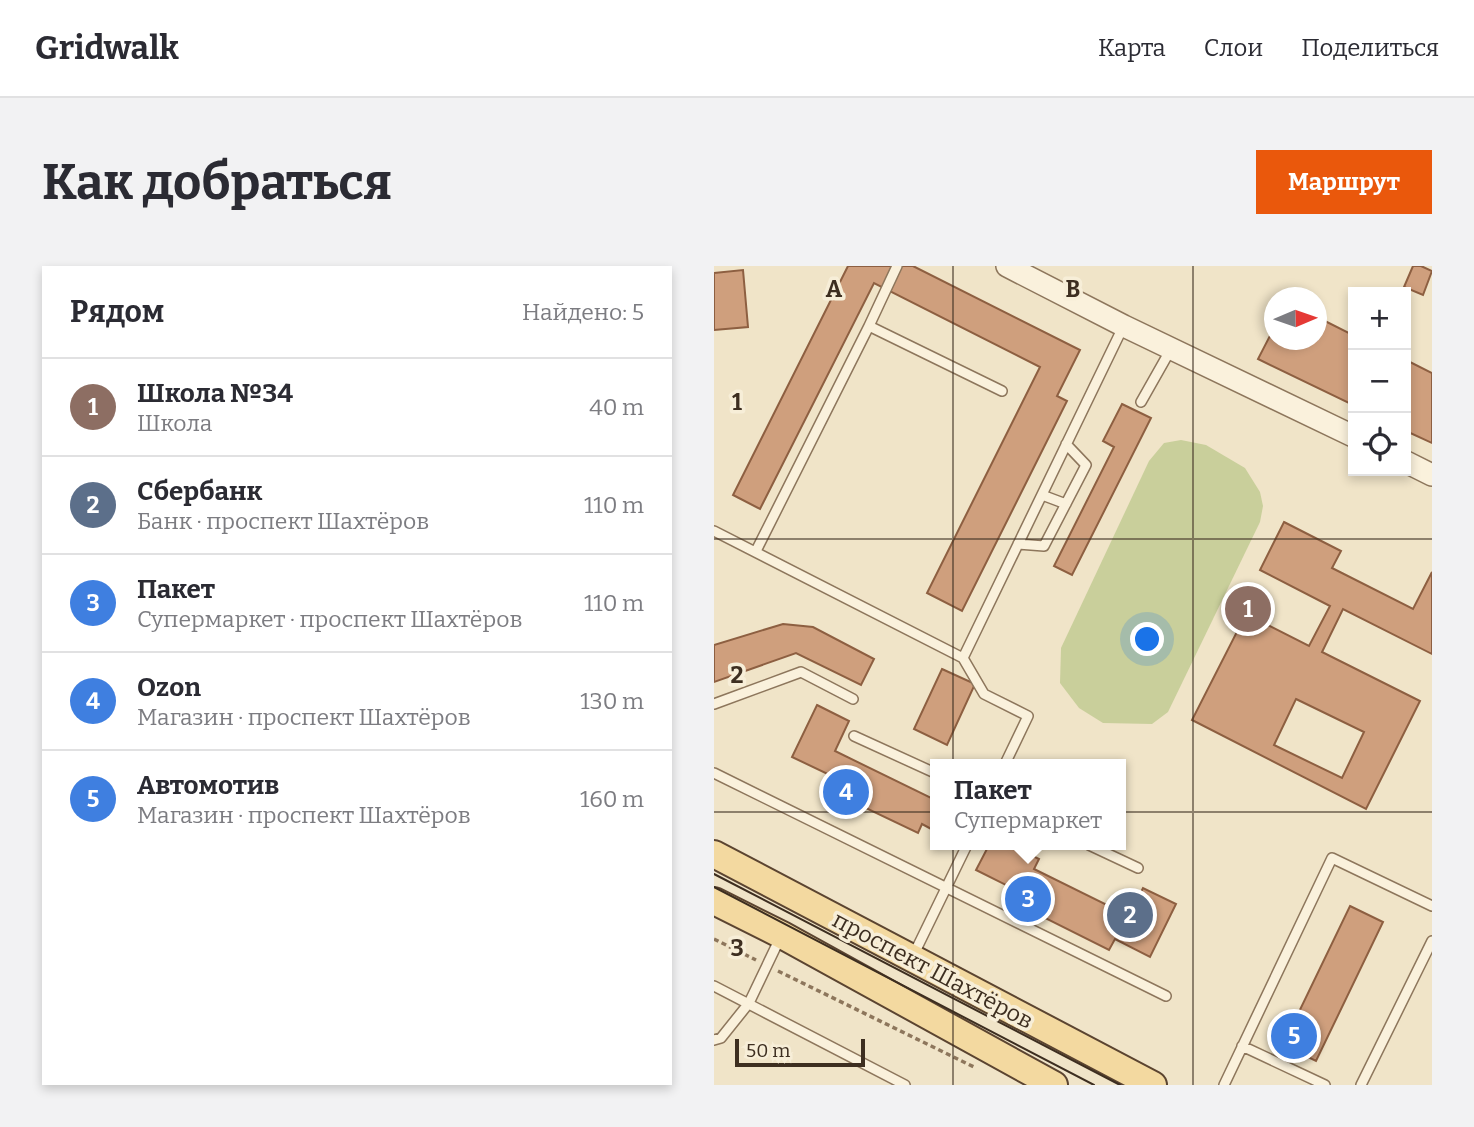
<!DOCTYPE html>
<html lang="ru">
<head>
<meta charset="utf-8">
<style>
  :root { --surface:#fff; --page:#f2f2f3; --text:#2b2b33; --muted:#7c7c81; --line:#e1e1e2; --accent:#ea580c }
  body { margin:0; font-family:Bitter,serif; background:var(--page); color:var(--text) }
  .controls { position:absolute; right:21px; top:21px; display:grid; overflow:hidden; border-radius:0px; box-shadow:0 4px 10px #0003 }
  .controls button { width:63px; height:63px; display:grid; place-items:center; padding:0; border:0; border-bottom:2px solid var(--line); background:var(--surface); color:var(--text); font:35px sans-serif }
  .compass { position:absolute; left:550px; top:21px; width:63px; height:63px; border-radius:50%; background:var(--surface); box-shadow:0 4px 10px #0003; rotate:88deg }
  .scale { position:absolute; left:21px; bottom:18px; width:130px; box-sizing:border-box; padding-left:7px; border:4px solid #3d2e20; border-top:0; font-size:19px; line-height:24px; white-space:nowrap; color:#3d2e20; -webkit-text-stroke:5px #f7eed8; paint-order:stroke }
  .you { position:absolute; left:434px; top:374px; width:24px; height:24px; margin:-18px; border:5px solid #fff; border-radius:50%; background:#1a73e8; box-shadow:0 0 0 10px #1a73e833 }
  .badge { display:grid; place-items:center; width:46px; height:46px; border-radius:50%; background:var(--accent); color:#fff; font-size:23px; font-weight:700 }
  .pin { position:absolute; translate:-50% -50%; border:4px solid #fff; box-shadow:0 2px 7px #0006 }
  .popup { position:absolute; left:216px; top:493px; width:196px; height:91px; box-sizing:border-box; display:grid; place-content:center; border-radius:0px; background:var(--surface); filter:drop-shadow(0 2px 5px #0005); font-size:23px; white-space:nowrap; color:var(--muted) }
  .popup b { font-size:26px; color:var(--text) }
  .popup::after { content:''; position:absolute; left:50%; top:100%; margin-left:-14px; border:14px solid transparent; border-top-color:var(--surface) }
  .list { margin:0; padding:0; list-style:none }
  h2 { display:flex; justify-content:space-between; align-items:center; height:91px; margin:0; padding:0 28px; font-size:30px }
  h2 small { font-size:23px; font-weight:400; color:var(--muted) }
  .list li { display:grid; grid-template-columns:46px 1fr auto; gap:21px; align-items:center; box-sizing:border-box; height:98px; padding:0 28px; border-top:2px solid var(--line) }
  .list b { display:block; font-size:26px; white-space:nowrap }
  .list p { margin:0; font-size:23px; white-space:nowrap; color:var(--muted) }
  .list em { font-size:23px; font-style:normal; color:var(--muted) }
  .icon { flex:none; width:38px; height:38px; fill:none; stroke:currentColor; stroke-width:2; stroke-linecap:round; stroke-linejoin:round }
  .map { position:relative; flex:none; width:718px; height:819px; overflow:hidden; border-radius:0px }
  header { display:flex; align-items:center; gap:42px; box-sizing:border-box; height:98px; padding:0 35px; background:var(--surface); border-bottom:2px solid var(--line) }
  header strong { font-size:33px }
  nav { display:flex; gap:38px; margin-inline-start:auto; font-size:24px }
  .intro { display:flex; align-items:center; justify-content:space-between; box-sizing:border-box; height:168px; padding:0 42px }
  h1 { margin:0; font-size:49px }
  .button { padding:18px 32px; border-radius:0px; background:var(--accent); color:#fff; font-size:24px; font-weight:700 }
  main { display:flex; gap:42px; padding:0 42px }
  aside { flex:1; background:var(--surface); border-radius:0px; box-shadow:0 4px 10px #0003 }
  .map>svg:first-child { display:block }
  .green { fill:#c9cf9b }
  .building { fill:#cf9f7d; stroke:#8d5f41; stroke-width:2; fill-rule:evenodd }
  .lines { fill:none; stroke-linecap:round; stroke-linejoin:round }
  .service-casing { stroke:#8d765c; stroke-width:12 }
  .tertiary-casing { stroke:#8d765c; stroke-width:24 }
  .primary-casing { stroke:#5b4430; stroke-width:30 }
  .path { stroke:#8d765c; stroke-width:3.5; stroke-dasharray:5 3.5; stroke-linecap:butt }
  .service { stroke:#faf1dc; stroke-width:9 }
  .tertiary { stroke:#faf1dc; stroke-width:21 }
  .primary { stroke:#f3d9a0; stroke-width:26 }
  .tram { stroke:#3d2e20; stroke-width:2 }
  .grid { fill:none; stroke:#3d2e20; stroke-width:2; stroke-opacity:0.55 }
  .labels { text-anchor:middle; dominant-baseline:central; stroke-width:7; stroke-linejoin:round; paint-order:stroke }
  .street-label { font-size:23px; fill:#3d2e20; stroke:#f7eed8 }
  .grid-label { font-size:23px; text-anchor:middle; font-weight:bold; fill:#3d2e20; stroke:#f7eed8; stroke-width:7; stroke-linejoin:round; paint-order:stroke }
</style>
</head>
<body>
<header>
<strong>Gridwalk</strong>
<nav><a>Карта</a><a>Слои</a><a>Поделиться</a></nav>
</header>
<div class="intro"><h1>Как добраться</h1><a class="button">Маршрут</a></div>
<main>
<aside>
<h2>Рядом<small>Найдено: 5</small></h2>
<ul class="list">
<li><span class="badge" style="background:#8d6e63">1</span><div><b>Школа №34</b><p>Школа</p></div><em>40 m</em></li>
<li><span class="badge" style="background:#5c6f8a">2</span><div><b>Сбербанк</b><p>Банк · проспект Шахтёров</p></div><em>110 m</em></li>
<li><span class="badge" style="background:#3f7fe0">3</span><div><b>Пакет</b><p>Супермаркет · проспект Шахтёров</p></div><em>110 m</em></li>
<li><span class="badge" style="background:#3f7fe0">4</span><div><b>Ozon</b><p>Магазин · проспект Шахтёров</p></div><em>130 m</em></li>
<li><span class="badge" style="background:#3f7fe0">5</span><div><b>Автомотив</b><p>Магазин · проспект Шахтёров</p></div><em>160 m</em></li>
</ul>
</aside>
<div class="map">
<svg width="718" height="819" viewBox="0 0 718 819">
  <rect width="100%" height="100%" fill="#f0e4c8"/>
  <path class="green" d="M 467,174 L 492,179 L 531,202 L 546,226 L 549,240 L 546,256 L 454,446 L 438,458 L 389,457 L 365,442 L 346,417 L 347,382 L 435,195 L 450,177 Z"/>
  <path class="building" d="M 134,0 L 199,0 L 366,84 L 343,130 L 353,135 L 248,345 L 213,327 L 326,101 L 160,17 L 46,243 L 19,229 Z
    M 699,0 L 707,0 L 718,5 L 709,29 L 690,21 Z
    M 29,4 L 34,61 L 0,64 L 0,7 Z
    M 603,51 L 639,69 L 639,139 L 544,93 L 561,60 L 561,74 L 603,74 Z
    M 692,94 L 718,107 L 718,177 L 692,165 Z
    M 408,138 L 437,152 L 358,309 L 340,300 L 400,181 L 389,175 Z
    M 570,256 L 627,285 L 618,302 L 699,343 L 718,306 L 718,388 L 629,343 L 608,386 L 706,435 L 652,543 L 478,454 L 532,348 L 595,380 L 616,340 L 546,304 ZM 582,433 L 650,466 L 628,512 L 560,479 Z
    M 69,358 L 99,361 L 160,393 L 147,419 L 82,387 L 0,416 L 0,379 Z
    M 228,403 L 261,418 L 233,479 L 200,463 Z
    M 103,439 L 135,455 L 121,485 L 217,532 L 221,523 L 221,565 L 208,558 L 204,567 L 112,523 L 118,510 L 78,491 Z
    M 275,579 L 296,579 L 325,593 L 320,603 L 415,650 L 429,622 L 462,638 L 436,691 L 401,673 L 395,684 L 303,638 L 308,627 L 262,604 Z
    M 636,640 L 669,656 L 602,795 L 569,779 Z"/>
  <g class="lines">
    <g class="service-casing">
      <path id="service" d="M 155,60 L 183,0
        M 427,136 L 457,83
        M 328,229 L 352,238
        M 0,265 L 249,392
        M 304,278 L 330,280 L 372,199 L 352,178
        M 42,285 L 155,60 L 288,125
        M 0,438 L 87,406 L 139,433
        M 140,470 L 221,507
        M 291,498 L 314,450 L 270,428 L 249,392 L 409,61
        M 0,507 L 452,730
        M 375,579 L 424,602
        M 199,690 L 253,579
        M 0,720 L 191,819
        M 0,774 L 7,772 L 35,737 L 67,670
        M 528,780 L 611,819
        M 510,819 L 618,592 L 718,640
        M 647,819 L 718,675"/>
    </g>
    <g class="tertiary-casing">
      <path id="tertiary" d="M 293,0 L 410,60 L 639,170
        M 692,196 L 718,209"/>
    </g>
    <g class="primary-casing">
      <path id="primary" d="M 0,588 L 439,819
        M 0,635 L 68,669 L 340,819"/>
    </g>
    <path class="path" d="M 0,673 L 42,694
      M 64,705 L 262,802"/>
    <use href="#service" class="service"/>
    <use href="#tertiary" class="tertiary"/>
    <use href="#primary" class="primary"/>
    <path class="tram" d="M 0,608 L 406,819
      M 0,621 L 380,819"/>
  </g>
  <path class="grid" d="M 239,0 L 239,819M 479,0 L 479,819M 0,273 L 718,273M 0,546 L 718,546"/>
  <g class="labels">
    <g class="street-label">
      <text transform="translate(219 704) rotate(28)">проспект Шахтёров</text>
    </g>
  </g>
  <g class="grid-label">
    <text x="120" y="31">A</text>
    <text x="359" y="31">B</text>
    <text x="23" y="144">1</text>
    <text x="23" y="417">2</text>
    <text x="23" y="690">3</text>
  </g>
</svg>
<div class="controls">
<button>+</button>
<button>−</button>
<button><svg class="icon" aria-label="locate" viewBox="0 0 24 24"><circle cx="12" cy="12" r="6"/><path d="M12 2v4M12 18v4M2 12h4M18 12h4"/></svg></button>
</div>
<svg class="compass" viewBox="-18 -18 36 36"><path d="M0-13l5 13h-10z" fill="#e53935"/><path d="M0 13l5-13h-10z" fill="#7c7c81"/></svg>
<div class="scale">50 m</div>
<div class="you"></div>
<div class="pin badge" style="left:534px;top:343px;background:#8d6e63">1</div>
<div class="pin badge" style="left:416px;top:649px;background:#5c6f8a">2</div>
<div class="pin badge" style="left:314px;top:633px;background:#3f7fe0">3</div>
<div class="popup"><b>Пакет</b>Супермаркет</div>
<div class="pin badge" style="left:132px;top:526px;background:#3f7fe0">4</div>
<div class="pin badge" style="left:580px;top:770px;background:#3f7fe0">5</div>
</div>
</main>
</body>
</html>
